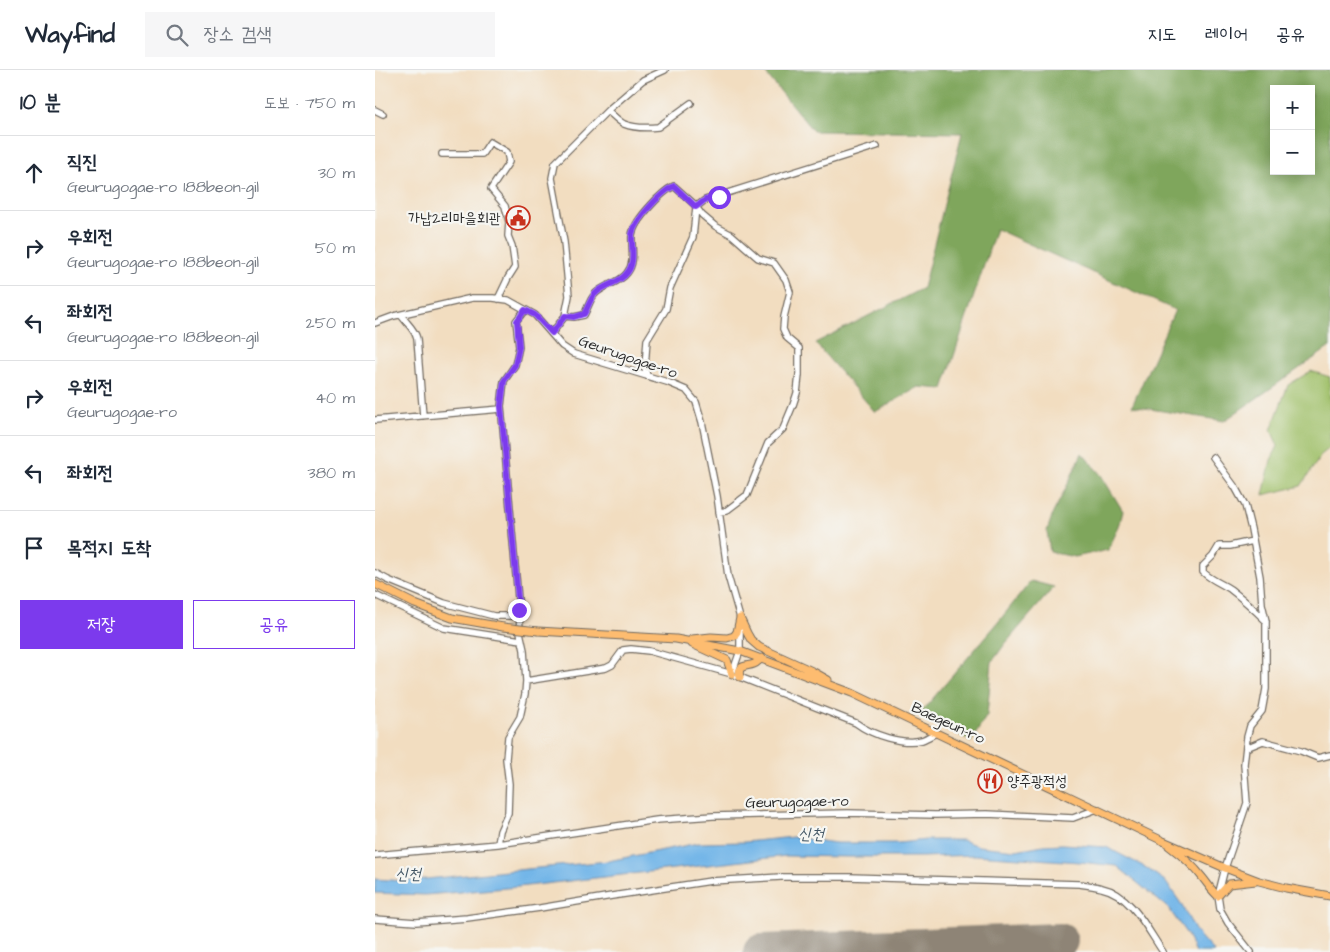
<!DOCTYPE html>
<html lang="ko">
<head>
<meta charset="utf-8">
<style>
  :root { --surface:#fff; --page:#f6f6f7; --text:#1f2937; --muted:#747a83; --line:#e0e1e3; --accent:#7c3aed }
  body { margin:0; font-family:"Architects Daughter","Poor Story",sans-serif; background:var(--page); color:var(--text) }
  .controls { position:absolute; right:15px; top:15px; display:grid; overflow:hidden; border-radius:0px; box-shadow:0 2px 12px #0003 }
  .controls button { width:45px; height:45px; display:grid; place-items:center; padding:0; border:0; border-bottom:1px solid var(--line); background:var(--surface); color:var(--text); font:25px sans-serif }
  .stop { position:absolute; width:15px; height:15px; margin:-11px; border:4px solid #7c3aed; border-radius:50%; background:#fff }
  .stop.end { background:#7c3aed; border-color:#fff; box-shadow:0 1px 5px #0008 }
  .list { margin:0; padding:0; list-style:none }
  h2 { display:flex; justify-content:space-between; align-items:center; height:65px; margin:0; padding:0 20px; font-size:21px }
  h2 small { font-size:16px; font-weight:400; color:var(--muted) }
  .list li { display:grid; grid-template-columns:32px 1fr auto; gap:15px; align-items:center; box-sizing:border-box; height:75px; padding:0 20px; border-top:1px solid var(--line) }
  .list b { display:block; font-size:19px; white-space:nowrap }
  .list p { margin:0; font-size:16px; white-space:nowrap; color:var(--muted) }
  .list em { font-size:16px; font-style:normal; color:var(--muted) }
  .actions { display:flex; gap:10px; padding:15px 20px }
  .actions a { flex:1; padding:11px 0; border:1px solid var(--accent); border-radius:0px; text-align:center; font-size:18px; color:var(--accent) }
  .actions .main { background:var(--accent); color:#fff }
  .icon { flex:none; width:28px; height:28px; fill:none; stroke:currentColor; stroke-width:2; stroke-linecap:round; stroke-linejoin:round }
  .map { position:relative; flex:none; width:955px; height:882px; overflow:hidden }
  header { display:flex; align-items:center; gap:30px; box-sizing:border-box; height:70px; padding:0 25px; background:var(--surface); border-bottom:1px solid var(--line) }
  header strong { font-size:24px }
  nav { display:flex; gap:28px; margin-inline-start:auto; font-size:18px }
  .search { width:350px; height:45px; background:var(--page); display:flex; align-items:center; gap:12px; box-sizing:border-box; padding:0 18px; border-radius:0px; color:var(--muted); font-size:19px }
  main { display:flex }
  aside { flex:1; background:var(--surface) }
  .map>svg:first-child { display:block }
  .green { fill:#9fbf68; stroke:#65754a }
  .forest { fill:#7fa65c; stroke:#556844; fill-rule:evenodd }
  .water { fill:#73b6e8; stroke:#4f708a }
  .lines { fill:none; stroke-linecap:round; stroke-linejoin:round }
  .taxiway { stroke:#8e8476; stroke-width:15 }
  .runway { stroke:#8e8476; stroke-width:36 }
  .minor-casing { stroke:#71695f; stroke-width:8 }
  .major-casing { stroke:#71695f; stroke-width:9 }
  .minor { stroke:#fff; stroke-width:5.5 }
  .major { stroke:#fdbc70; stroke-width:7 }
  .major-bridge-casing { stroke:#71695f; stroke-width:9; stroke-linecap:butt }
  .major-bridge { stroke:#fdbc70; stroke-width:7 }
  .route { stroke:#7c3aed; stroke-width:6 }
  .labels { text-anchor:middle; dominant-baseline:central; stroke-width:4.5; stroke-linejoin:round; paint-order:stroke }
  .poi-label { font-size:15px; fill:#2b2b2b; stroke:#f6f6f2; text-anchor:end }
  .street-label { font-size:15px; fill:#2b2b2b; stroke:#f6f6f2 }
  .water-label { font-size:16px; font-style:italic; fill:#415564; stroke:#f6f6f2 }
</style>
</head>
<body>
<header>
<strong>Wayfind</strong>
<div class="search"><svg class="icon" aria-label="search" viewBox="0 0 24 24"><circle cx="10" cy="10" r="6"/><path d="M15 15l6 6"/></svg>장소 검색</div>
<nav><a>지도</a><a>레이어</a><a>공유</a></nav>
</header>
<main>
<aside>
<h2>10 분<small>도보 · 750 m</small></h2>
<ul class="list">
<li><svg class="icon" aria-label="ahead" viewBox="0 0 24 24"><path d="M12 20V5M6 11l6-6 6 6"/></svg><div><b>직진</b><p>Geurugogae-ro 188beon-gil</p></div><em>30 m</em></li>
<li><svg class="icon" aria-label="right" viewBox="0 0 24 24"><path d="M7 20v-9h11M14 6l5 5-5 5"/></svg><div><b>우회전</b><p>Geurugogae-ro 188beon-gil</p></div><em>50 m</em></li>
<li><svg class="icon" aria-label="left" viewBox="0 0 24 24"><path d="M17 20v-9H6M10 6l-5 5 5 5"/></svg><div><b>좌회전</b><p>Geurugogae-ro 188beon-gil</p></div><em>250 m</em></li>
<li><svg class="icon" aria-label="right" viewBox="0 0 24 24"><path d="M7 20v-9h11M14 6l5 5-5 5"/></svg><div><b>우회전</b><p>Geurugogae-ro</p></div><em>40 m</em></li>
<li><svg class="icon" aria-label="left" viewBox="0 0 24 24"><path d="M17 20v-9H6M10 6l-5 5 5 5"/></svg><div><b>좌회전</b></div><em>380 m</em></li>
<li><svg class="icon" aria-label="arrive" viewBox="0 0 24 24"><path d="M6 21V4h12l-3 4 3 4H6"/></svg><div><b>목적지 도착</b></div></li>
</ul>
<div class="actions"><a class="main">저장</a><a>공유</a></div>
</aside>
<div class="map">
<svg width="955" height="882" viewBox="0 0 955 882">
  <rect width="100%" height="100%" fill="#f6f6f2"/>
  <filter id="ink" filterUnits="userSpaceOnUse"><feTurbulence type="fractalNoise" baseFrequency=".02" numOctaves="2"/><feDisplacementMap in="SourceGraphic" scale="10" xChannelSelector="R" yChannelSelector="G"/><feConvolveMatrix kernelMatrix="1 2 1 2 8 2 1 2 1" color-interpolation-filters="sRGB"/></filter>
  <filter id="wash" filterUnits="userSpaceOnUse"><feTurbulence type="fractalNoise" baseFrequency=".0096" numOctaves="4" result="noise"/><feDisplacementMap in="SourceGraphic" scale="20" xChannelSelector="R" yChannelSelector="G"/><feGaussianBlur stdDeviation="1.12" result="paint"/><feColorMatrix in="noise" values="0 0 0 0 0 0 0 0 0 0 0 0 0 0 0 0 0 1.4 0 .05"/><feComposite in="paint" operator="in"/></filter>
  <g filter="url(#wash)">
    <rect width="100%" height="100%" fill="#f2ddc0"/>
    <path class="green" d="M 936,301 L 955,307 L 955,378 L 947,384 L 926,416 L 888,425 L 896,390 L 903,376 L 896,360 L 913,315 Z"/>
    <path class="forest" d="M 388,0 L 955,0 L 955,277 L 849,351 L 757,336 L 800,240 L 621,159 L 568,319 L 544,317 L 500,342 L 440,273 L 548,218 L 587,63 L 438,61 ZM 899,19 L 936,19 L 936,101 L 899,101 Z
      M 707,383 L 726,405 L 748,441 L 744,457 L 733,480 L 700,487 L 675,482 L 672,461 L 678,443 L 691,418 Z
      M 656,511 L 679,517 L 630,574 L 617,592 L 612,645 L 596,672 L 547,641 L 620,556 Z"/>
    <path class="water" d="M 418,767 L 461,773 L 523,773 L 551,770 L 587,770 L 603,776 L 641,780 L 668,775 L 687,774 L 731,777 L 770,797 L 790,811 L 805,832 L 821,862 L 839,882 L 820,882 L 811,863 L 794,839 L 742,796 L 705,792 L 600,785 L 548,787 L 475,787 L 411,786 L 143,817 L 50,825 L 0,823 L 0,809 L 31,811 L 233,791 L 323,773 L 370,772 Z"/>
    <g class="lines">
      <path class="taxiway" d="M 545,882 L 545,876"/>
      <path class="runway" d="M 386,882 L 685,871"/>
    </g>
  </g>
  <g filter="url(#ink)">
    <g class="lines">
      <g class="minor-casing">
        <path id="minor" d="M 0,40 L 8,44
          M 233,41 C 238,45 243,51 249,54 C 259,58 273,58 283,57 L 316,33
          M 67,84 L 107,84 L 115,72 L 132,82 L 134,92 L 116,119 L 130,136 L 134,152 L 133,166 L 137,176 L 140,197 L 133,208 L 123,229
          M 26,245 C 31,253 40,259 42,269 L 48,346
          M 190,246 L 199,247 L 209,245 C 213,238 215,229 220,224 C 229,214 244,214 252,203 C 261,192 256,178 257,165 C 259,151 286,122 299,116 L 319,134 L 327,145 L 340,156 L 357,165 L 383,188 L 399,193 L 411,210 L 415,222 L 409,247 L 408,259 L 412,268 L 424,278 L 424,305 L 422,323 L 418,335 L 408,359 L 393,373 L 372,425 L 351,441 L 344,442
          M 0,253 L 19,246 L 97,228 L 118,228 L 133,230 L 160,245 L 187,276 L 199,284 L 292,312 L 311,320 L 321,332 L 327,352 L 342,426 L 353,506 L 365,548 L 365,581 L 357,604
          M 177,263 L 190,246 L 194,226 L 189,172 L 177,108 L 180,93 L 234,39 L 268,10 L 290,0
          M 272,306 L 270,298 L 272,270 L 291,239 L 295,218 L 318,167 L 321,137 L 330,130 L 502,76
          M 0,350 L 126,339
          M 838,387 L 860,417 L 870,435 L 876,459 L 885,507 L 887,534 L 891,551 L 891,619 L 887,641 L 875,656 L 872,667 L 869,694 L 872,733 L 850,798 L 843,826 L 845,839 L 853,853 L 876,882
          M 878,471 L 855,476 L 844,476 L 838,486 L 828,496 L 828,502 C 836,510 846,513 855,519 C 868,529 879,539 891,551
          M 0,503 L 13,510 L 69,533 L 119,546 L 144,546
          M 0,525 L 69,558 L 146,570
          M 151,611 L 231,598 L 237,595 L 248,580 L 256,579 L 274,581 L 357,604 L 481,653 C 497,665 527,675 547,670 C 552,668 557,665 561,663
          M 871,678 L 888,671 L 926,681 L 943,688 L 955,685
          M 123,774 L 125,761 L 133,743 L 134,714 L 131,689 L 133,667 L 145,647 L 150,624 L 151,611 L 149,580 L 145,562 L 144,540 L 126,336 L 129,311 L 140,295 L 144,277 L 141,251 L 150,240
          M 0,785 L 123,774 L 282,750 L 338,746 L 473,743 L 560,745 L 612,744 L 698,748 L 722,739
          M 0,849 L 41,852 L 92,848 L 165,838 L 237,826 L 336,811 L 406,807 L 474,807 L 704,814 C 712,815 720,816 727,818 C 756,824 773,860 788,882"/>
      </g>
      <g class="major-casing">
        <path id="major" d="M 0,514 L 40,534 L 77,548 L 128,557
          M 365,548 L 372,563 L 376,570 L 384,577 L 437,601 L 453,610
          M 163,561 L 301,569 L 365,581 L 477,623 L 788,771 L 850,798 L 884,811 L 911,818 L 955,826
          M 317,569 L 336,567 L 352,568 L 359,566 L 362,562 L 365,548
          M 317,574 L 352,590 L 357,604
          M 365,607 C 362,594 371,597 379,594 C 382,593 384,590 387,588
          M 794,776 C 806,785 818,795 827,807 C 833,814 836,820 843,826 L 854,814 L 881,811"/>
      </g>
      <use href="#minor" class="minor"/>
      <use href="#major" class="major"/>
      <g class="major-bridge-casing">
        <path id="major-bridge" d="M 128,557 L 163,561"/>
      </g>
      <use href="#major-bridge" class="major-bridge"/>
    </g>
  </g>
  <g class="lines" filter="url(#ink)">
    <path class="route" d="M 144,540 L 126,336 L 129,311 L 140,295 L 144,277 L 142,251 L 150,240 L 160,245 L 177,263 L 190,246 L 199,247 L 209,244 C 213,238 215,229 220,224 C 229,214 244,214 252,203 C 261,192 256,178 257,165 C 259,151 286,122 299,116 L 321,137 L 330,130 L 344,127"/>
  </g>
  <defs>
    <g id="civic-ring" transform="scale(1.25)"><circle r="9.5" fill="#f6f6f2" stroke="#c8321e" stroke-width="1.5"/><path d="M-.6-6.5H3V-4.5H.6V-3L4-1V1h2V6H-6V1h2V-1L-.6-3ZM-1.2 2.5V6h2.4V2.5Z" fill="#c8321e"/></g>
    <g id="restaurant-ring" transform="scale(1.25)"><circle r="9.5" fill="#f6f6f2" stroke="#c8321e" stroke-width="1.5"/><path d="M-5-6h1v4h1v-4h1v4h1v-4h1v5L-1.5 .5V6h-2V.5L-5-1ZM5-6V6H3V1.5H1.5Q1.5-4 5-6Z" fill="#c8321e"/></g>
  </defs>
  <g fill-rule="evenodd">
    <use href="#civic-ring" x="143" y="148"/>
    <use href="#restaurant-ring" x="615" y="711"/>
  </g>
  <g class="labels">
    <g class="poi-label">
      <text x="126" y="148">가납2리마을회관</text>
      <text x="632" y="711" text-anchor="start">양주광적성</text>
    </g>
    <g class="street-label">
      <text transform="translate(253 287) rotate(19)">Geurugogae-ro</text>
      <text transform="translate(573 653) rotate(25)">Baegeun-ro</text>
      <text transform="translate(422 732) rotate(-1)">Geurugogae-ro</text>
    </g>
    <g class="water-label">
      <text transform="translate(436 764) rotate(1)">신천</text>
      <text x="33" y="804">신천</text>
    </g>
  </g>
</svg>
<div class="controls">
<button>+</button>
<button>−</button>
</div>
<div class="stop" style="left:344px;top:127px"></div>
<div class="stop end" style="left:144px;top:540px"></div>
</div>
</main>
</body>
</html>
